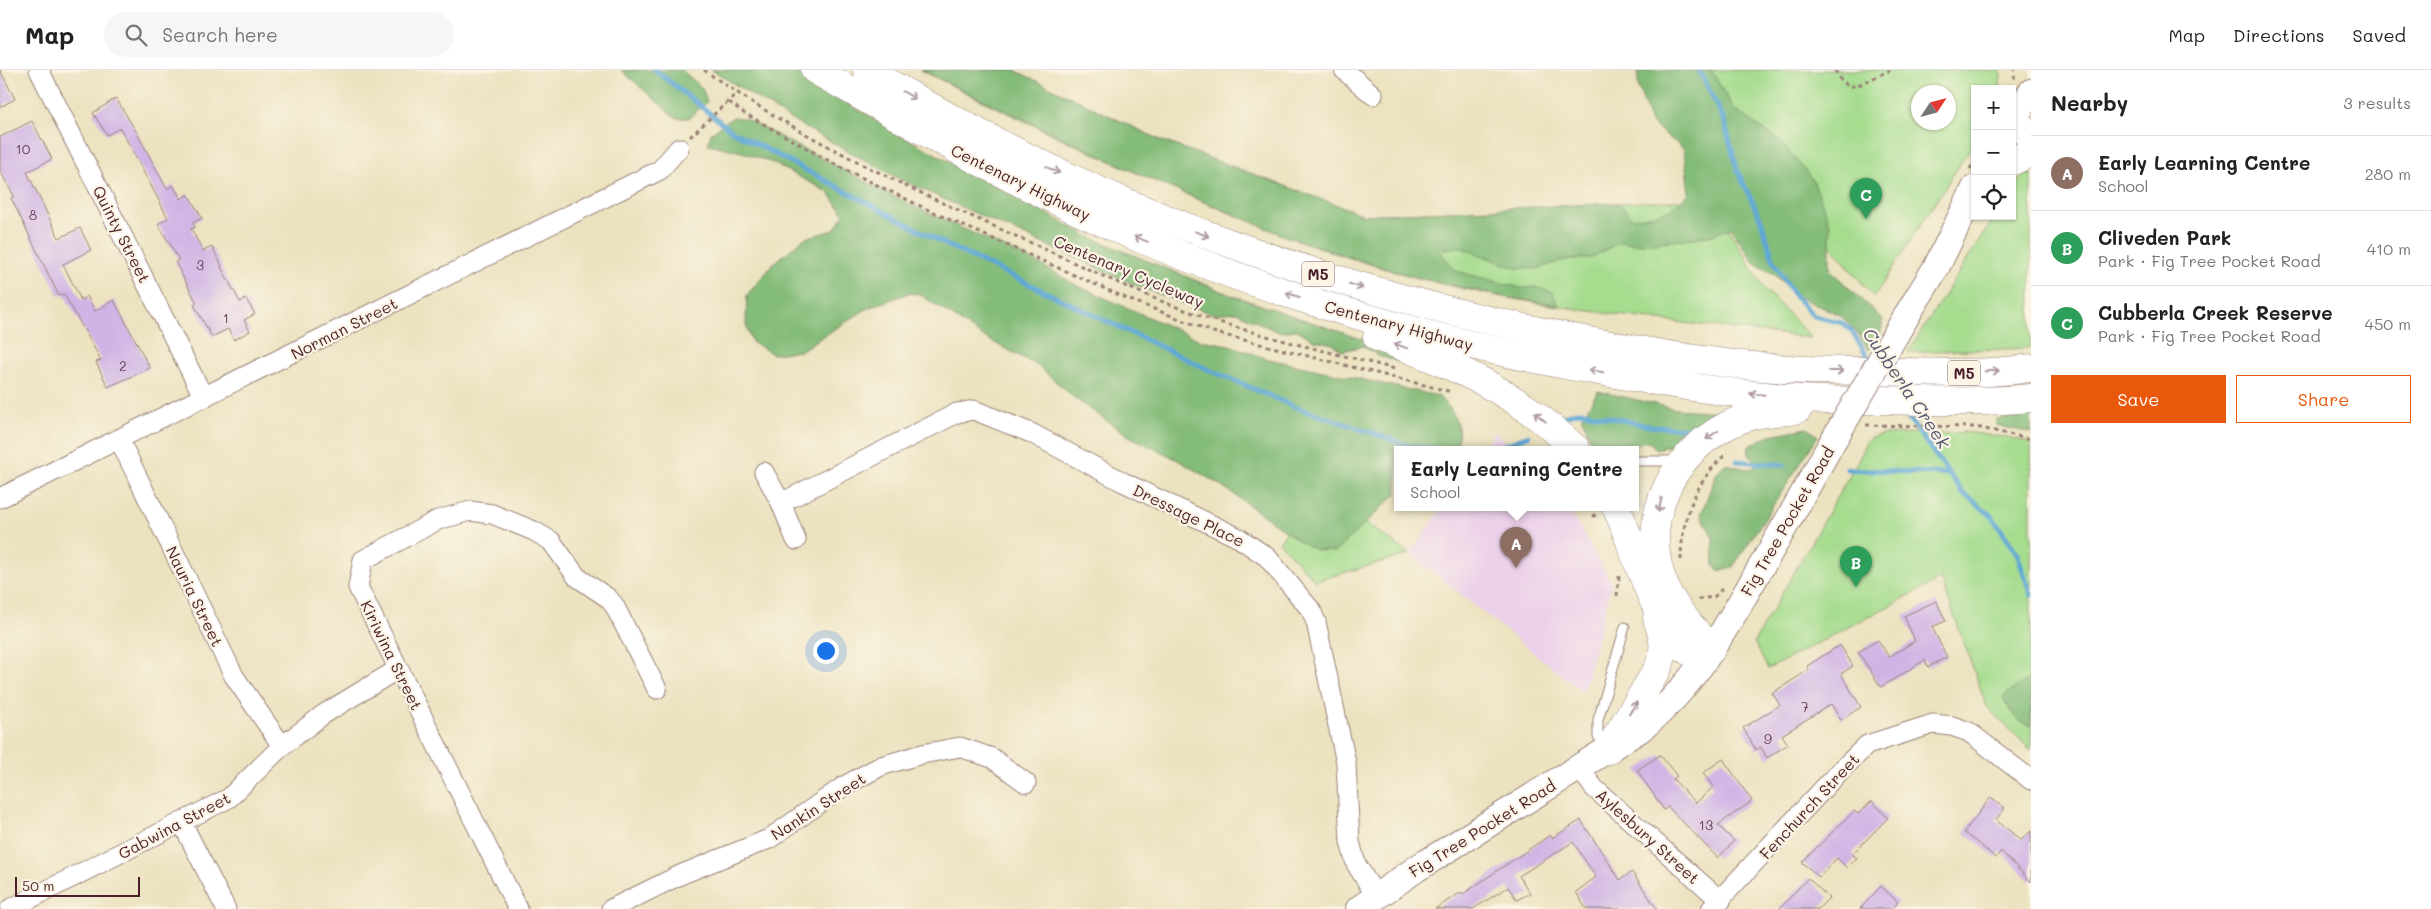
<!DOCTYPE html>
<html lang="en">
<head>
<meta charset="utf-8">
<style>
  :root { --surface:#fff; --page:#f6f6f6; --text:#222; --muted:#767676; --line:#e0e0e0; --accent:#ea580c }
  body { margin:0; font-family:Mali,sans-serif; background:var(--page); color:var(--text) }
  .controls { position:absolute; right:15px; top:15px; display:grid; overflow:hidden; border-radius:0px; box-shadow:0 1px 4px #0004 }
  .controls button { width:45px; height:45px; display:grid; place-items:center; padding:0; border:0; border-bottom:1px solid var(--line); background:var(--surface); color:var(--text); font:25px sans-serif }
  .compass { position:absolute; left:1911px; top:15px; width:45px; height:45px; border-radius:50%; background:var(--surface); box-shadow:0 1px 4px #0004; rotate:54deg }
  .scale { position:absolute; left:15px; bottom:12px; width:125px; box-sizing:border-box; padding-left:5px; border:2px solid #4a1f2b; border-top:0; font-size:14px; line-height:18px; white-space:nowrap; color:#4a1f2b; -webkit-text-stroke:4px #fcf5e5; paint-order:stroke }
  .you { position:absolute; left:825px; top:580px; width:18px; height:18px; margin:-12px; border:4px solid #fff; border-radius:50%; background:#1a73e8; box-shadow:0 0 0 8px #1a73e833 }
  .badge { display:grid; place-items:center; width:32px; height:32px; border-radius:50%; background:var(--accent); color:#fff; font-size:16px; font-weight:700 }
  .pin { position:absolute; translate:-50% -41px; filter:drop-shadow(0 1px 2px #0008) }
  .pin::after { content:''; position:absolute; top:26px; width:18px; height:15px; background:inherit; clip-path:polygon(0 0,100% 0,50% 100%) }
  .popup { position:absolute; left:1394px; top:376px; width:245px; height:65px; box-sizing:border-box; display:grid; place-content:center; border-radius:0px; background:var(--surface); filter:drop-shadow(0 1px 4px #0005); font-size:16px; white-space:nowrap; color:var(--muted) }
  .popup b { font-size:19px; color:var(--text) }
  .popup::after { content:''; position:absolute; left:50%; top:100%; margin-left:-10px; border:10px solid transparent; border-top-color:var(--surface) }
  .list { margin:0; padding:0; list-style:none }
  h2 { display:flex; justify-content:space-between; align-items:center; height:65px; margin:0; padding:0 20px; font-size:21px }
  h2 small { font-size:16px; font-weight:400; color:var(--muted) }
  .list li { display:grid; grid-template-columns:32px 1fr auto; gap:15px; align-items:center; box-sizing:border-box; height:75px; padding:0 20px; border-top:1px solid var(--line) }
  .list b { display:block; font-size:19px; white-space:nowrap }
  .list p { margin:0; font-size:16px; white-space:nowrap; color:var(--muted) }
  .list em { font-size:16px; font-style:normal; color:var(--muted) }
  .actions { display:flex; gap:10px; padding:15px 20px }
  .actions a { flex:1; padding:11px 0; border:1px solid var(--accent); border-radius:0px; text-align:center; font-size:18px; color:var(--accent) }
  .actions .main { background:var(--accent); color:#fff }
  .icon { flex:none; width:28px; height:28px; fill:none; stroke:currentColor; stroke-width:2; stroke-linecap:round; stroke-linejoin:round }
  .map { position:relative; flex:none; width:2031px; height:839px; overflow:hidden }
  header { display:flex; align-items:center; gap:30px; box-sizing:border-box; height:70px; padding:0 25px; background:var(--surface); border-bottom:1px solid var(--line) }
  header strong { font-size:24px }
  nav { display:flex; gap:28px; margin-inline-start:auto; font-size:18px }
  .search { width:350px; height:45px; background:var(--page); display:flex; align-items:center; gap:12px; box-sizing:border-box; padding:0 18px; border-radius:28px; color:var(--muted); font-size:19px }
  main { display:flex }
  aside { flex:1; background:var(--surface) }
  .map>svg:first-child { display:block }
  .built { fill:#ecd1ea }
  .green { fill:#a5dc8e; stroke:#787e5c; fill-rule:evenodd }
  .forest { fill:#84bc79; stroke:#676e52 }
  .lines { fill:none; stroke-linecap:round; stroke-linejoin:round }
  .stream { stroke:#5da7d5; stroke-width:5 }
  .building { fill:#cfb4e5 }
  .service-casing { stroke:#9a8076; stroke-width:11 }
  .minor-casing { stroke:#9a8076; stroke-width:21 }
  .secondary-casing { stroke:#9a8076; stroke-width:28 }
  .motorway-casing { stroke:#9a8076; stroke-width:29 }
  .path { stroke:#9a8076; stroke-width:3; stroke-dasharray:4 4; stroke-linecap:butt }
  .service { stroke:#fff; stroke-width:9 }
  .minor { stroke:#fff; stroke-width:19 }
  .secondary { stroke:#fff; stroke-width:26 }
  .motorway { stroke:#fff; stroke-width:28 }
  .secondary-bridge-casing { stroke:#9a8076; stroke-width:28; stroke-linecap:butt }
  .secondary-bridge { stroke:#fff; stroke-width:26 }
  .oneway { stroke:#ae9aa0 }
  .labels { text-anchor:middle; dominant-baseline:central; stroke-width:4.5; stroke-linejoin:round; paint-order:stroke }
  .number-label { font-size:14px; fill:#6b445a }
  .shield { fill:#fcf5e5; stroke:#7f5f63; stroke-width:1 }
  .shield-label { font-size:15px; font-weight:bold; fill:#4a1f2b }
  .street-label { font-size:16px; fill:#4a1f2b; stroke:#fcf5e5 }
  .water-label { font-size:18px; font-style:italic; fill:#52556f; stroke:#fcf5e5 }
</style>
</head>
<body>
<header>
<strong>Map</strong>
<div class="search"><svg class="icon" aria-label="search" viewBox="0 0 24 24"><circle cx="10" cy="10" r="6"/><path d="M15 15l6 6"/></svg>Search here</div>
<nav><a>Map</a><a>Directions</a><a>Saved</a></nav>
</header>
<main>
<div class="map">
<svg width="2031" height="839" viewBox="0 0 2031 839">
  <rect width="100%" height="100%" fill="#fcf5e5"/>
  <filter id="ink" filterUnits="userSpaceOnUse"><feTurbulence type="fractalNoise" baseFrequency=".02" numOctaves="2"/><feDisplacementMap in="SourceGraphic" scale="10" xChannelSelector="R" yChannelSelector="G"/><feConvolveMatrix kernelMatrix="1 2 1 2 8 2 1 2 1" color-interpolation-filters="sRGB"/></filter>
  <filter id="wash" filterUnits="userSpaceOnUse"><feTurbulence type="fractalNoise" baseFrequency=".0096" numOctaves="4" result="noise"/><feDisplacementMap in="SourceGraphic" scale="20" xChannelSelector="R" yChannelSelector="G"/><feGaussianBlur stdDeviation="1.12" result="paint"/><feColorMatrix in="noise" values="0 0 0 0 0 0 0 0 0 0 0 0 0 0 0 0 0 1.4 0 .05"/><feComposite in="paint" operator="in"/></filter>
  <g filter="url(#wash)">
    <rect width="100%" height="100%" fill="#ebe2c0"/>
    <path class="built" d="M 1495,362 L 1516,379 L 1483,379 Z
      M 1443,437 L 1568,437 L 1612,513 L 1583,622 L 1410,484 Z"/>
    <path class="green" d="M 921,0 L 1014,0 L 1160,70 L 1364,145 L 1711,129 L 1763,217 L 1811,268 C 1678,251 1541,241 1411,206 C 1334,186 1262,157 1190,126 C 1099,87 1009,45 921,0 Z
      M 1699,0 L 2001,0 L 2000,19 L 1975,19 L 1975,71 L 1874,227 L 1724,50 ZM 1918,22 L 1948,22 L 1948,52 L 1918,52 Z
      M 2031,103 L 2031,278 L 1908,282 L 1995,146 L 2012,146 C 2012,124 2008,113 2031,103 Z
      M 1963,362 L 2007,367 L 2031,373 L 2031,680 L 1987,637 L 1941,509 L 1768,599 L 1754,572 L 1860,387 C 1862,382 1863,376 1866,372 C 1876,357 1943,367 1963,362 Z
      M 1336,433 L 1410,484 L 1315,511 L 1279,472 L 1304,439 Z"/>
    <path class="forest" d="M 621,0 L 682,0 L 702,18 L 707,32 L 689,48 L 676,48 Z
      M 712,0 L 793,0 L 904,67 L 1092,168 L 1231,225 L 1418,288 L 1418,297 L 1379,286 L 1363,276 L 1342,281 L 1333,274 L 1314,270 L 1297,260 L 1278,262 L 1237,242 L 1212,244 L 1135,215 L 901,110 L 793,51 Z
      M 921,0 L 1014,0 L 1160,70 L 1364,145 L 1619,133 L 1633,148 C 1661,145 1669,143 1689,123 L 1684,79 L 1651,53 L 1638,16 L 1638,0 L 1711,0 L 1734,39 L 1780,71 L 1813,110 L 1830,154 L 1830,200 L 1883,250 L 1880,266 L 1869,280 L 1857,262 L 1840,245 L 1799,227 L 1774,204 L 1754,193 L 1731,158 L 1709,166 L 1644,174 L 1619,172 L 1591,188 L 1560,191 L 1538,199 L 1515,198 L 1459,177 L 1439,180 L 1456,201 L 1521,218 L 1536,217 L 1552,222 L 1559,235 L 1509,228 L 1411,206 L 1287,167 L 1143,106 Z
      M 733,47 L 746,49 L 905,132 L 1038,193 L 1078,216 L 1200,270 L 1229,275 L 1268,289 L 1438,326 C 1454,340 1464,358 1455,379 L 1397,379 L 1397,423 L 1335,482 L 1316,480 L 1298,470 L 1225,418 L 1176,389 L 1129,366 L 1077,330 L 1038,296 L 982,266 L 921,225 L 909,223 L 868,238 L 800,281 L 773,284 L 752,272 L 746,255 L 747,225 L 775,192 L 805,168 L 834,160 L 844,144 L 828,122 L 773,93 L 742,82 L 708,74 L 711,63 Z
      M 1598,321 L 1676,339 L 1720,342 L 1723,346 L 1684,373 L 1655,379 L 1651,373 L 1643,371 L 1631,379 L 1597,379 C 1588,370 1588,359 1582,348 Z
      M 2031,344 L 2031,363 L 1996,355 L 1996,350 Z
      M 1807,358 L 1818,366 L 1733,497 L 1719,501 L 1714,495 L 1713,468 L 1701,444 L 1717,402 L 1725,394 L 1747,399 L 1754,398 L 1756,391 L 1748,383 L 1749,376 L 1770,365 Z
      M 2031,607 L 2031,656 C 2017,653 2009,639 2003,627 Z"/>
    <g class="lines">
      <path class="stream" d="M 655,0 L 732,61 L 949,176 L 1203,297 L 1295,337 L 1411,376 L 1433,379
        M 1699,0 L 1724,50 L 1738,102 L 1761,150 L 1774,192 L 1793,224 L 1814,246 L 1842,253 L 1851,260 L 1870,290
        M 1902,339 L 1962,422 L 1991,445 L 2017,483 L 2031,525
        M 1555,349 L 1580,341 L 1650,356 L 1692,359
        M 1485,379 L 1494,379 L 1528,366
        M 1737,391 L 1784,395
        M 1847,399 L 1949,404"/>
    </g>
    <g id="blocks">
      <path class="building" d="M 0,0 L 15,29 L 0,37 Z
        M 116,28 L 137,63 L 167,119 L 173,115 L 181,129 L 188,124 L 202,148 L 193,153 L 195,157 L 191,159 L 203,181 L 212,177 L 222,196 L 221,197 L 240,232 L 246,229 L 255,244 L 244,250 L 250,261 L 234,270 L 228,259 L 212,267 L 194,235 L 197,233 L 175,192 L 179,190 L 158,154 L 168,148 L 156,125 L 120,58 L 107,65 L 93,43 Z
        M 32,51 L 52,89 L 27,102 L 59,168 L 80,158 L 91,180 L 63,194 L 81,230 L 87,226 L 95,241 L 114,230 L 150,298 L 108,317 L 96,292 L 101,290 L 64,224 L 59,226 L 11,128 L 14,126 L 0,101 L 0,67 Z
        M 1936,531 L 1946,551 L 1932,557 L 1947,587 L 1928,597 L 1925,590 L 1881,617 L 1858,582 L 1878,570 L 1889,587 L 1915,571 L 1904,546 Z
        M 1840,575 L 1853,596 L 1841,604 L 1861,637 L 1841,650 L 1831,634 L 1782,665 L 1788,674 L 1767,688 L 1761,677 L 1756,680 L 1743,658 L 1780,635 L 1772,623 L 1809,600 L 1807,596 Z
        M 1660,685 L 1677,706 L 1673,709 L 1696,733 L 1713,717 L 1703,703 L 1723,689 L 1752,731 L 1718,755 L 1734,771 L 1718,788 L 1668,737 L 1664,740 L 1637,700 Z
        M 1991,727 L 2005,738 L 1996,750 L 2021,770 L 2031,761 L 2031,812 L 2001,781 L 1996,788 L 1964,762 Z
        M 1872,731 L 1888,748 L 1852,784 L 1857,788 L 1847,798 L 1837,788 L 1819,807 L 1802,792 L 1854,741 L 1858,744 Z
        M 1581,750 L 1620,810 L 1632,802 L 1657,839 L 1586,839 L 1576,822 L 1596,807 L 1573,772 L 1519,806 L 1530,823 L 1517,830 L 1508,817 L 1473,839 L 1435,839 L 1461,822 L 1463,824 L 1550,765 L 1552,768 Z
        M 1808,808 L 1829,828 L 1818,839 L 1779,839 Z
        M 1881,816 L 1898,832 L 1892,839 L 1860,839 Z"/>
    </g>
  </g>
  <g filter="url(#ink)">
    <use href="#blocks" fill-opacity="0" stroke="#9a8076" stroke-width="1"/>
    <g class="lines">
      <g class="service-casing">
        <path id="service" d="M 1635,391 L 1676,391
          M 1606,677 L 1598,666 L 1598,650 L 1625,557"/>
      </g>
      <g class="minor-casing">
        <path id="minor" d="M 39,0 L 204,328
          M 1344,0 L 1373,25
          M 119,369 L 234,606 L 282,676
          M 764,402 L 781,433
          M 0,428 L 660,100 L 679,78
          M 796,470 L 781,433 L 957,343 L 974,340 L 1031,363 L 1123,412 L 1239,468 L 1267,487 L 1311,540 L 1316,552 L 1346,693 L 1350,772 L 1356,794 L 1376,826
          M 1579,698 L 1594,718 L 1721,831
          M 182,753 L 226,839
          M 10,839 L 229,728 L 282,676 L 324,644 L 398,599
          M 518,839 L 358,517 L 363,490 L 438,450 L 470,441 L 492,444 L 534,461 L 551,471 L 577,507 L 608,528 L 614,535 L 657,619
          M 611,839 L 680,805 L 769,769 L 844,716 L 881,696 L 922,684 L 960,677 L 992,688 L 1026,713
          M 1711,839 L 1838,703 L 1867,675 L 1933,654 L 1952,656 L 1969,662 L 2031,710"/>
      </g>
      <g class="secondary-casing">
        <path id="secondary" d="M 2012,51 L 2031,22
          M 1910,240 L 1937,196 L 1975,118
          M 1359,839 L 1416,799 L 1639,660 C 1691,620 1722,565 1754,509 C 1780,465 1805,421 1830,376"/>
      </g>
      <g class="motorway-casing">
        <path id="motorway" d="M 815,0 C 919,59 1023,119 1134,166 C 1290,232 1455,277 1621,305 C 1688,317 1757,328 1825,330 C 1845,331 1864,330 1883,330 C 1932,331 1982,333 2031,328
          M 867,0 C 1086,132 1318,218 1568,267 C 1646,282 1725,296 1804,300 C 1825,301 1845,300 1866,301 C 1921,302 1976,306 2031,298
          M 2014,49 L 2031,69
          M 2013,91 L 2031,82
          M 1377,267 C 1455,295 1515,321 1576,379
          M 1616,437 C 1632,470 1658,564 1688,581 C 1696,585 1703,583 1711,580 C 1696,561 1676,541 1666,519 C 1635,451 1673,377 1739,350 C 1750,345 1763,343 1776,342 C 1783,341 1791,342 1798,339
          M 1608,680 L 1657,600 C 1667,578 1664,570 1657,548"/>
      </g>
      <path class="path" d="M 704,0 C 807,73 921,124 1036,175 C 1088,199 1139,224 1193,243 C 1259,267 1328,281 1395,299
        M 1835,0 L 1839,8 L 1849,17 L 1861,14 L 1890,0
        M 2014,9 L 2015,0
        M 729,32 L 744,43 L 840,97 L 935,143 L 1128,229 L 1216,263 L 1452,322
        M 690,67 L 737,23
        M 1970,99 L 1975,91
        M 1866,355 L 1976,357 L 2031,369
        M 1590,437 L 1595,447
        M 1681,490 C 1681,449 1696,410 1727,383
        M 1617,526 L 1619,506
        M 1698,529 L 1714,527 L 1722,519"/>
      <use href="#service" class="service"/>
      <use href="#minor" class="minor"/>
      <use href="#secondary" class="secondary"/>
      <use href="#motorway" class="motorway"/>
      <g class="secondary-bridge-casing">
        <path id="secondary-bridge" d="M 1830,376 L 1910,240"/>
      </g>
      <use href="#secondary-bridge" class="secondary-bridge"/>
    </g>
    <defs><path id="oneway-shaft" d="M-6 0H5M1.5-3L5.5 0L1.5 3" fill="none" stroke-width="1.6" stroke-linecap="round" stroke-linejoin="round" transform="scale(1.25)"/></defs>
    <g class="oneway">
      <use href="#oneway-shaft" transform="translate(909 25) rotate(30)"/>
      <use href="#oneway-shaft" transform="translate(1053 100) rotate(24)"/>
      <use href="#oneway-shaft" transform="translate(1202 164) rotate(21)"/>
      <use href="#oneway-shaft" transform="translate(1141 169) rotate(-158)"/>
      <use href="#oneway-shaft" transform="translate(1356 216) rotate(17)"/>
      <use href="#oneway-shaft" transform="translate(1293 225) rotate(-162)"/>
      <use href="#oneway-shaft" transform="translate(1401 276) rotate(-160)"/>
      <use href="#oneway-shaft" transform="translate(1596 301) rotate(-170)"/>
      <use href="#oneway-shaft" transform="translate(1836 301)"/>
      <use href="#oneway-shaft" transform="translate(1992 301) rotate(-4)"/>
      <use href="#oneway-shaft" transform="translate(1757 324) rotate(-175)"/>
      <use href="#oneway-shaft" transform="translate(1540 347) rotate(-140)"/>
      <use href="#oneway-shaft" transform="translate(1712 365) rotate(145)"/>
      <use href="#oneway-shaft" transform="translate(1660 435) rotate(103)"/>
      <use href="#oneway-shaft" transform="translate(1633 638) rotate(-58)"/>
    </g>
  </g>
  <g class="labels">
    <g class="number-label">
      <text x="23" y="78">10</text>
      <text x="33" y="144">8</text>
      <text x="200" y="194">3</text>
      <text x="226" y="247">1</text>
      <text x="123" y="295">2</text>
      <text x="1805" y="636">7</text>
      <text x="1768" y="668">9</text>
      <text x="1706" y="754">13</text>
    </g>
    <g class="shield">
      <rect x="1302" y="191.5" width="32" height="25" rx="4"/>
      <rect x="1948" y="290.5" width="32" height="25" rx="4"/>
    </g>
    <g class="shield-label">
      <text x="1318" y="204">M5</text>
      <text x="1964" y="303">M5</text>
    </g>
    <g class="street-label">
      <text transform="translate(1021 112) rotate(26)">Centenary Highway</text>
      <text transform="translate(122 164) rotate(63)">Quinty Street</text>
      <text transform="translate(1129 201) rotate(23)">Centenary Cycleway</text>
      <text transform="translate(1399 255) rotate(15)">Centenary Highway</text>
      <text transform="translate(344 258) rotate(-27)">Norman Street</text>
      <text transform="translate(1189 445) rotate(26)">Dressage Place</text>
      <text transform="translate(1787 451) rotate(-60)">Fig Tree Pocket Road</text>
      <text transform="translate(195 526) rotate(64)">Nauria Street</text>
      <text transform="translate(392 585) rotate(64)">Kiriwina Street</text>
      <text transform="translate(818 736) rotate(-33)">Nankin Street</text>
      <text transform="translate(1809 736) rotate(-47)">Fenchurch Street</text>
      <text transform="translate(174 755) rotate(-28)">Gabwina Street</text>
      <text transform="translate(1482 758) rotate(-32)">Fig Tree Pocket Road</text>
      <text transform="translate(1648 766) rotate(42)">Aylesbury Street</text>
    </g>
    <g class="water-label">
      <text transform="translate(1907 318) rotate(56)">Cubberla Creek</text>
    </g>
  </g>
</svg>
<div class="controls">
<button>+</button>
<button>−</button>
<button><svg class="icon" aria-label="locate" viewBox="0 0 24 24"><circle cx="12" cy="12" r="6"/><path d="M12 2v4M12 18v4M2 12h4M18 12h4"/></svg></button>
</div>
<svg class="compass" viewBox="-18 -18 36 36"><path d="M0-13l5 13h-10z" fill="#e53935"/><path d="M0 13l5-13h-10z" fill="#767676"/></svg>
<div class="scale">50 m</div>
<div class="you"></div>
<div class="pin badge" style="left:1516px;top:498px;background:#8d6e63">A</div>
<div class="popup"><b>Early Learning Centre</b>School</div>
<div class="pin badge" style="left:1856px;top:517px;background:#2e9e5b">B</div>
<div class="pin badge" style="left:1866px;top:149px;background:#2e9e5b">C</div>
</div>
<aside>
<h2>Nearby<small>3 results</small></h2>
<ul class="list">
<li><span class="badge" style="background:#8d6e63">A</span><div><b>Early Learning Centre</b><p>School</p></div><em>280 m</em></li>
<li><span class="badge" style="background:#2e9e5b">B</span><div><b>Cliveden Park</b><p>Park · Fig Tree Pocket Road</p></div><em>410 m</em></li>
<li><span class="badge" style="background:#2e9e5b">C</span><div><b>Cubberla Creek Reserve</b><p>Park · Fig Tree Pocket Road</p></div><em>450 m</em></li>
</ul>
<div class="actions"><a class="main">Save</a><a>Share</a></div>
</aside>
</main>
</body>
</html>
